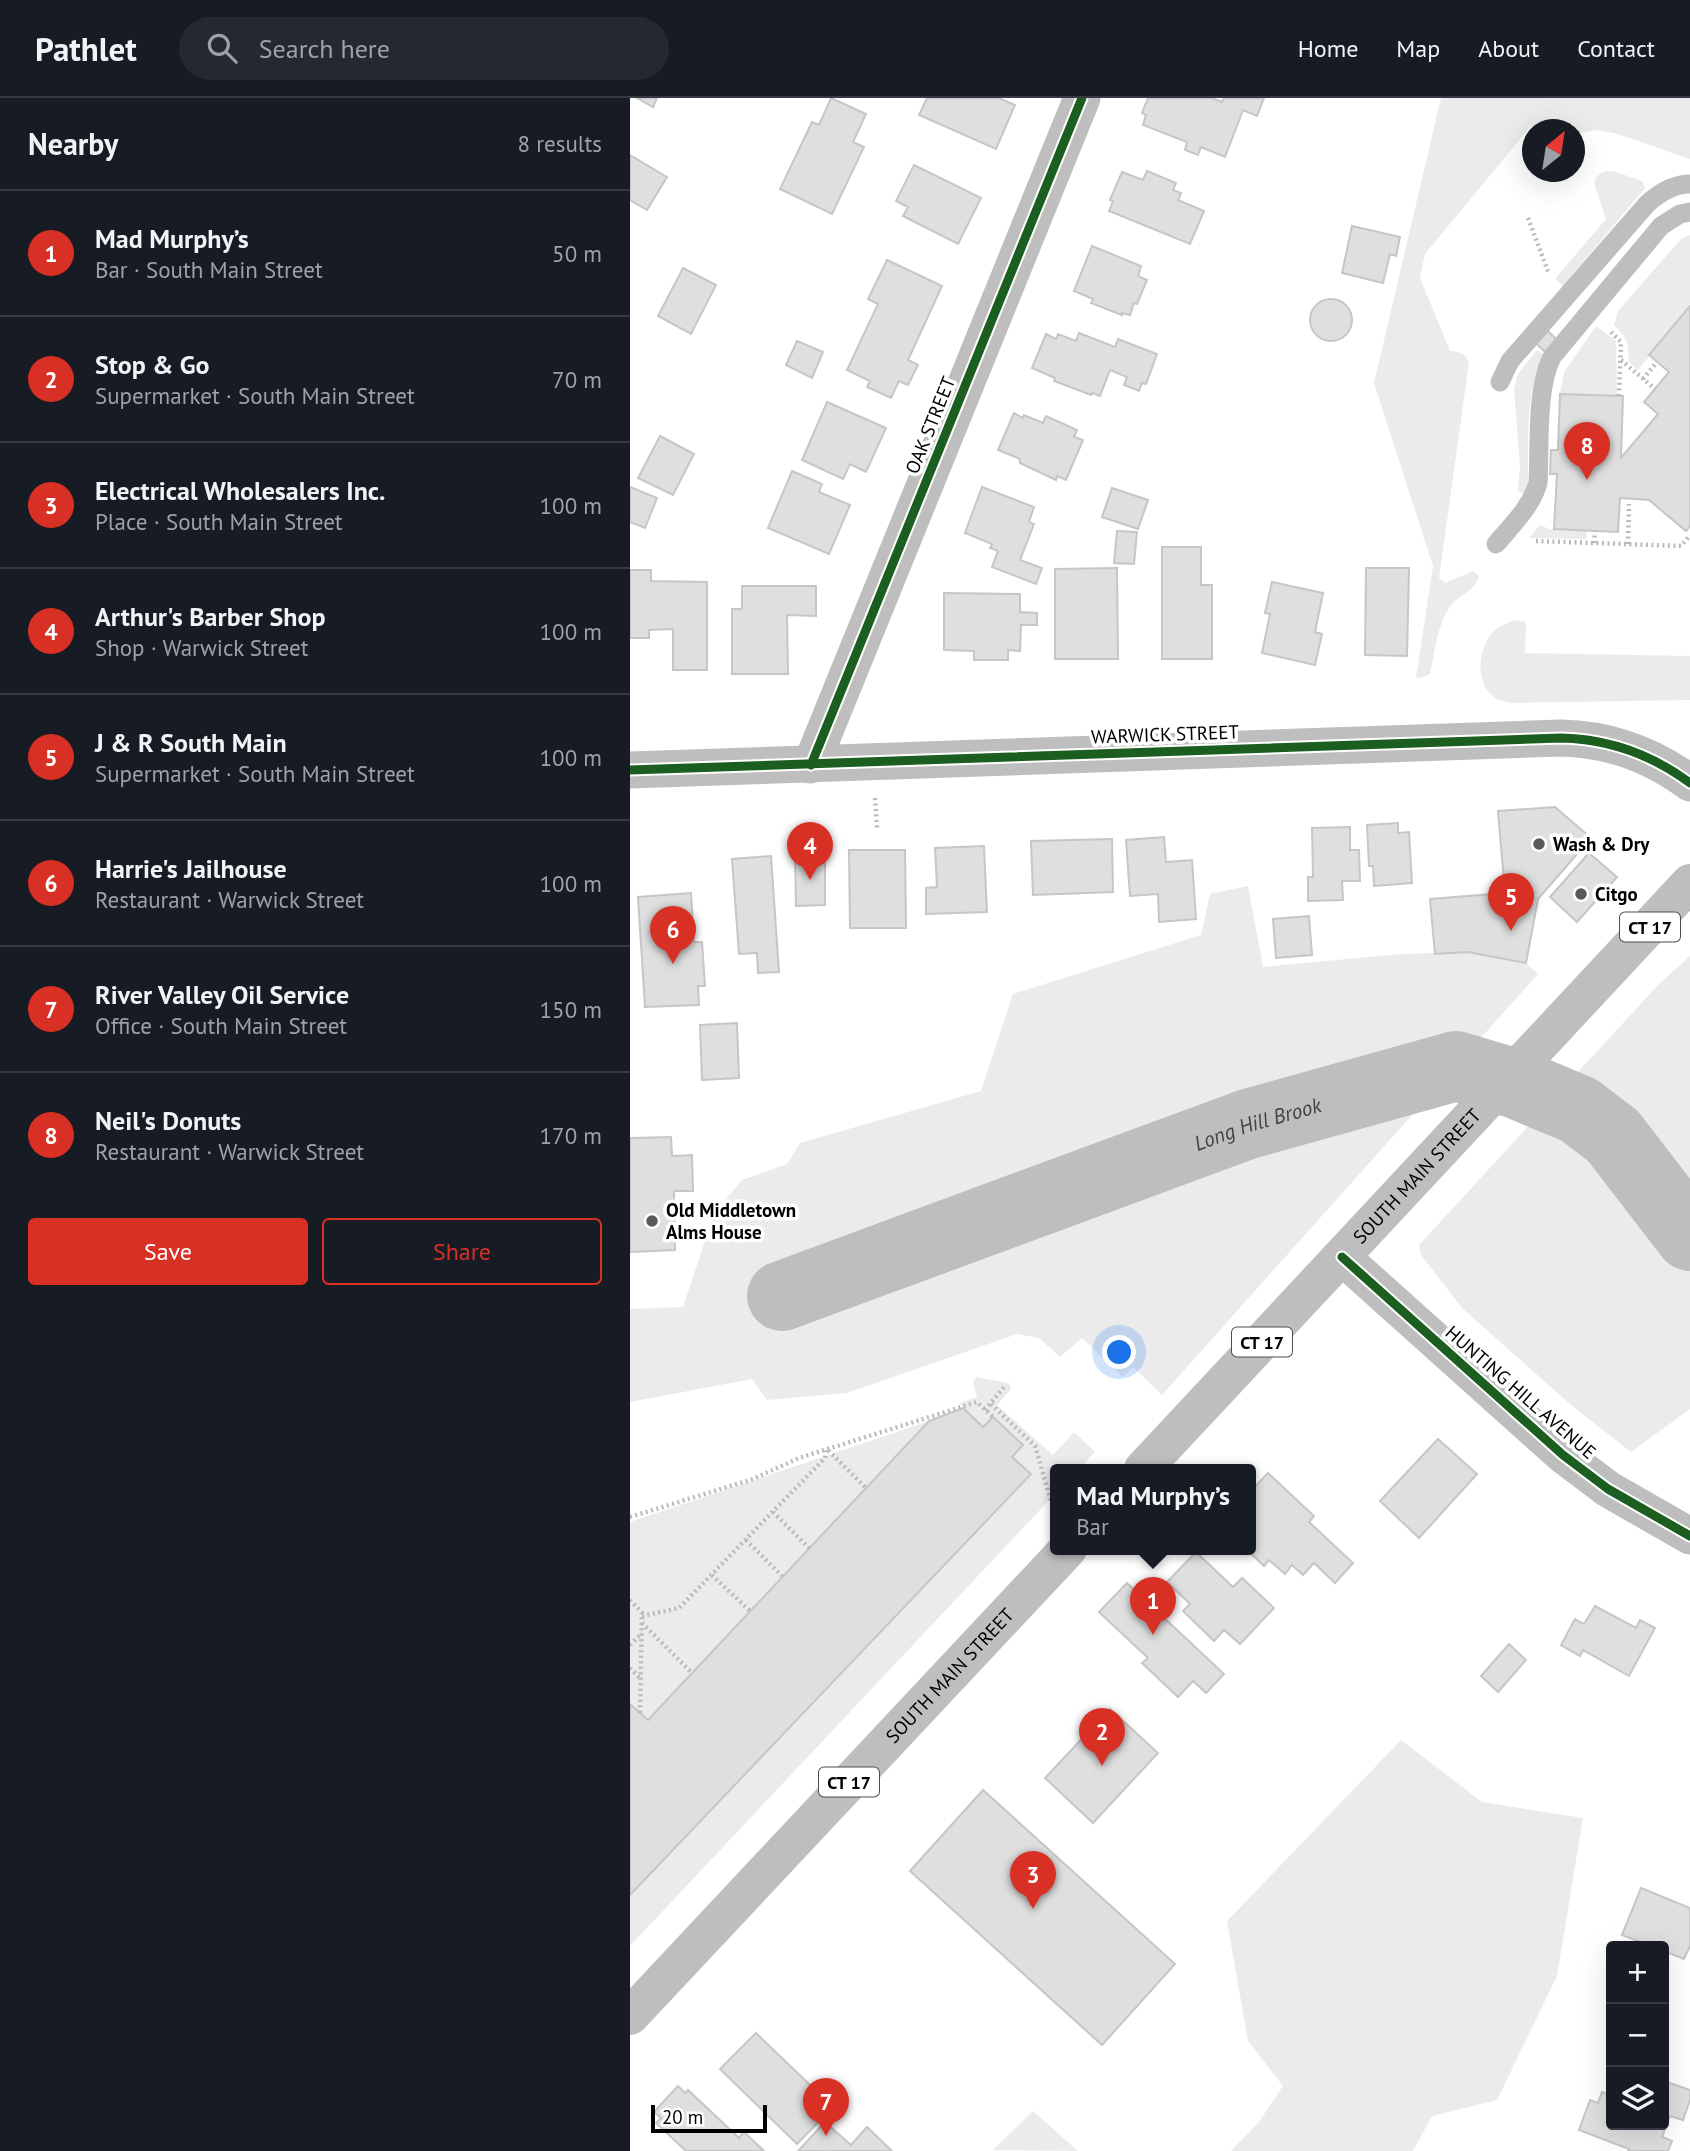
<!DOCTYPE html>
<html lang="en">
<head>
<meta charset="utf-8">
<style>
  :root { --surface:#171b24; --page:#242831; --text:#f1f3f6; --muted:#9ea1a6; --line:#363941; --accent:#d93025 }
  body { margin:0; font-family:"PT Sans",sans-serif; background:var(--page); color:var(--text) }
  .controls { position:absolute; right:21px; bottom:21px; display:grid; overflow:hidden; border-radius:7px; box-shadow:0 7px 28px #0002 }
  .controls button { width:63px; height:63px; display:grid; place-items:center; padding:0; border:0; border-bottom:2px solid var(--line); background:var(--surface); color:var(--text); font:35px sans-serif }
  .compass { position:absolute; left:892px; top:21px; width:63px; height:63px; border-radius:50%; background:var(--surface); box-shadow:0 7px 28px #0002; rotate:30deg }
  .scale { position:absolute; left:21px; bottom:18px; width:116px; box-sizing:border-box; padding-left:7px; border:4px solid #000; border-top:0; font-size:19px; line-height:24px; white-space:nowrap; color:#000; -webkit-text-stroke:5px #fff; paint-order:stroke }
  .you { position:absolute; left:490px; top:1255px; width:24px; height:24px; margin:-18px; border:5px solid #fff; border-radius:50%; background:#1a73e8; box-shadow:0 0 0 10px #1a73e833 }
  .badge { display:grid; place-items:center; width:46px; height:46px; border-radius:50%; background:var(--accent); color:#fff; font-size:23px; font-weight:700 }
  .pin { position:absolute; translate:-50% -58px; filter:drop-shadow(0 2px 4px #0008) }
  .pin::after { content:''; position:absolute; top:37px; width:24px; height:21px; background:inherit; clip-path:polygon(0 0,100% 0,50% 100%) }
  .popup { position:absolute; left:420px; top:1366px; width:206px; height:91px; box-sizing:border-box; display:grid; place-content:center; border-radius:7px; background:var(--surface); filter:drop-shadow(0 2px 5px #0005); font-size:23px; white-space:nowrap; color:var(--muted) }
  .popup b { font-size:26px; color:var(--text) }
  .popup::after { content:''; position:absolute; left:50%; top:100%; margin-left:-14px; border:14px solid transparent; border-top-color:var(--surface) }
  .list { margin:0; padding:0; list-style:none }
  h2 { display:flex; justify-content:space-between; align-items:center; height:91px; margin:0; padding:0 28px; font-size:30px }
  h2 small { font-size:23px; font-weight:400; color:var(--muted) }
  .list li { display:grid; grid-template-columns:46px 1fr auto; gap:21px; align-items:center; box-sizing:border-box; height:126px; padding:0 28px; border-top:2px solid var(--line) }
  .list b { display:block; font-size:26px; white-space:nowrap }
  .list p { margin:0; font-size:23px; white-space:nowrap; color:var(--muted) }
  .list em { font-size:23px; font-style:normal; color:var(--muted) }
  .actions { display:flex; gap:14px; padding:21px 28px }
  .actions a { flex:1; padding:16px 0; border:2px solid var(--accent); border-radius:7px; text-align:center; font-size:24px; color:var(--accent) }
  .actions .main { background:var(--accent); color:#fff }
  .icon { flex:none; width:38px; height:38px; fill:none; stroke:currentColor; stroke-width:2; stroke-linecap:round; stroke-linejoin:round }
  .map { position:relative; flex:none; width:1060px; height:2053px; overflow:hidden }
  header { display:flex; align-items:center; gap:42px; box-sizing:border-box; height:98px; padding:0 35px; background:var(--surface); border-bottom:2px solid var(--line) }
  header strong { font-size:33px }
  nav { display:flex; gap:38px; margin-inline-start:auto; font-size:24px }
  .search { width:490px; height:63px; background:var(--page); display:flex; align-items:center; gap:18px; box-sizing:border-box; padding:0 24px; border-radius:38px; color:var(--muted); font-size:26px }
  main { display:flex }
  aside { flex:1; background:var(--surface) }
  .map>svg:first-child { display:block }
  .green { fill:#ebebeb }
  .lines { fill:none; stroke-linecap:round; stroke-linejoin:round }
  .river { stroke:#bebebe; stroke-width:70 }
  .building { fill:#dfdfdf; stroke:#c6c6c6; stroke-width:2 }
  .path { stroke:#b9b9b9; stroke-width:4.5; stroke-dasharray:2 3.5; stroke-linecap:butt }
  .lane { stroke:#bebebe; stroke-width:19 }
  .street { stroke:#bebebe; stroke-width:37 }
  .primary { stroke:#bebebe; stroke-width:38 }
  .cycleway-casing { stroke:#fff; stroke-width:13 }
  .cycleway { stroke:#1b5e20; stroke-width:9 }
  .poi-dot { fill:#595959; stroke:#fff; stroke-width:2.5 }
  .labels { text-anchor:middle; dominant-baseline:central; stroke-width:7; stroke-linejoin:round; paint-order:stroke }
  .shield { fill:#fff; stroke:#4c4c4c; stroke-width:2 }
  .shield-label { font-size:18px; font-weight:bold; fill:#000 }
  .street-label { font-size:19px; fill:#000; stroke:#fff }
  .poi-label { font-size:19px; font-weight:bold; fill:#000; stroke:#fff; text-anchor:start }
  .water-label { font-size:21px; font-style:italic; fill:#434343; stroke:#fff }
</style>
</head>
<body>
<header>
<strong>Pathlet</strong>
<div class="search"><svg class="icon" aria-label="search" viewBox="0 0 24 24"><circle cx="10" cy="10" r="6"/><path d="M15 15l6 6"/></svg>Search here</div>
<nav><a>Home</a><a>Map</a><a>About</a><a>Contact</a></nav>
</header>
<main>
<aside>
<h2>Nearby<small>8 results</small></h2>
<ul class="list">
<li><span class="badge">1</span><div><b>Mad Murphy’s</b><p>Bar · South Main Street</p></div><em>50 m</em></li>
<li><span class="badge">2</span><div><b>Stop &amp; Go</b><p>Supermarket · South Main Street</p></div><em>70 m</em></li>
<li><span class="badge">3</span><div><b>Electrical Wholesalers Inc.</b><p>Place · South Main Street</p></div><em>100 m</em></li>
<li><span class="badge">4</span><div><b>Arthur's Barber Shop</b><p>Shop · Warwick Street</p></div><em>100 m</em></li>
<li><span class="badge">5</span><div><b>J &amp; R South Main</b><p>Supermarket · South Main Street</p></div><em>100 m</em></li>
<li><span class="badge">6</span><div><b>Harrie's Jailhouse</b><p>Restaurant · Warwick Street</p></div><em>100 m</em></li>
<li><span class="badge">7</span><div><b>River Valley Oil Service</b><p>Office · South Main Street</p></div><em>150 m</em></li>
<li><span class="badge">8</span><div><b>Neil's Donuts</b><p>Restaurant · Warwick Street</p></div><em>170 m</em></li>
</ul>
<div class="actions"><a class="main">Save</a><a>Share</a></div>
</aside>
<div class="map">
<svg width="1060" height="2053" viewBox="0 0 1060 2053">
  <rect width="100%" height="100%" fill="#fff"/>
  <path class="green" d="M 811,0 L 1060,0 L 1060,61 L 988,36 L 965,32 L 945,36 L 944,32 L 913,31 L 901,28 L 795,156 L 790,180 L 820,253 C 830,254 834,254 839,264 L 809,480 L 815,485 L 843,473 L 849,478 C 845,493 831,496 822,506 C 807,525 805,554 800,576 L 794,579 L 786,580 L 803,468 L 744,285 Z
    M 975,73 L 983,73 L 1012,83 L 1015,90 L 933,188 L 925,181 L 976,121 L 964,85 L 967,78 Z
    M 1060,137 L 1060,208 L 1008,272 L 998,263 C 1000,247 997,239 984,227 L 988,213 L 1051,141 Z
    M 966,228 L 986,243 L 987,298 L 930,296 L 934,274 Z
    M 907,252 L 914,256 C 895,292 898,350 898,391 L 893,396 L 888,393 L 890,369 L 884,291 L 888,276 Z
    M 910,427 L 919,431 L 956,432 L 957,441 L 899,440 Z
    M 884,522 L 896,524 L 895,555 L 1060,558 L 1060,602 L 880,605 C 874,604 868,602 864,599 C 844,584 848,549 864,533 C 870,528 877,525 884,522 Z
    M 618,788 L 633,869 L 771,856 L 838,854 L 896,865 L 908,876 L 532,1297 L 503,1269 L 493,1279 L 452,1240 L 430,1259 L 409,1240 L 387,1236 L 217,1295 L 137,1302 L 122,1281 L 0,1304 L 0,1211 L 53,1209 L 84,1116 L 112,1082 L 157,1066 L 170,1045 L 351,993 L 383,896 L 571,837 L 580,796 Z
    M 1060,858 L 1060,1311 L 1001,1354 L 941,1307 L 832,1210 L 791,1157 L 789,1147 L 1029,886 Z
    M 346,1279 L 379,1285 L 381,1291 L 367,1307 L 423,1357 L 444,1334 L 465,1354 L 449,1371 L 425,1371 L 425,1396 L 0,1848 L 0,1797 L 400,1376 L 382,1359 L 393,1347 L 363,1319 L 353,1329 L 329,1305 L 347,1299 L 343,1284 Z
    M 299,1323 L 18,1622 L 0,1606 L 0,1424 Z
    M 771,1642 L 852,1704 L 953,1720 L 927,1878 L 867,2002 L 802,2018 L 783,2053 L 601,2053 L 629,2024 L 653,1988 L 618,1943 L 597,1823 Z
    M 403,2013 L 448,2053 L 363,2052 Z"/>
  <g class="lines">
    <path class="river" id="s1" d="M 152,1198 L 618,1026 L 826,968 L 887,986 L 949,1012 L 983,1038 L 1060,1138"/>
  </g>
  <path class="building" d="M 7,0 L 27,0 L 23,9 Z
    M 201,0 L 236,16 L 223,44 L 234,49 L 202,116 L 150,91 L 182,24 L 189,27 Z
    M 297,0 L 369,0 L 385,7 L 366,51 L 289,17 Z
    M 518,0 L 582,0 L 592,4 L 594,0 L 634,0 L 627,18 L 613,12 L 595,59 L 571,49 L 568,57 L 555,52 L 557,44 L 513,27 L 516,17 L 512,15 Z
    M 0,57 L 37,79 L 17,112 L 0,102 Z
    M 284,67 L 351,100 L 328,146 L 273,118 L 278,109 L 266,103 Z
    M 517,73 L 546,85 L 543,92 L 551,95 L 548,102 L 574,113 L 560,146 L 479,113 L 483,103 L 480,102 L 492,74 L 513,82 Z
    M 722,128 L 770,139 L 766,158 L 760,156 L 753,185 L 712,175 Z
    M 462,148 L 511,168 L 508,178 L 517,182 L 507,206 L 504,205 L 500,217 L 492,215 L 492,217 L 461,205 L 463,201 L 444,193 Z
    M 257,162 L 312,188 L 278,262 L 288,267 L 278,287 L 269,283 L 261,300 L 237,289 L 240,283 L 217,272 L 248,206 L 238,201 Z
    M 53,170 L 86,187 L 61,236 L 28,218 Z
    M680 222a21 21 0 1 1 42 0a21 21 0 1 1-42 0Z
    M 1060,208 L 1060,428 L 1056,433 L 1019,402 L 990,400 L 988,434 L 924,431 L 927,376 L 920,376 L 921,352 L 928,352 L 930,296 L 993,298 L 991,360 L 1028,316 L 1014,304 L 1039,274 L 1019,257 Z
    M 918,233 L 927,242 L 915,254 L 906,245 Z
    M 449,235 L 485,249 L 488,241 L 527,256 L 516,286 L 512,285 L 509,293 L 494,287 L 497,279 L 480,272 L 470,298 L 462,295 L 461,297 L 424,283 L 425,280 L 402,270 L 416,236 L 426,241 L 428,236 L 446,243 Z
    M 167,243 L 193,254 L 182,280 L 156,267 Z
    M 197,304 L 256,330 L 236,374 L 220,366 L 213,381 L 172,362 Z
    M 384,315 L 393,320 L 394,317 L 413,325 L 416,318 L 447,332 L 444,339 L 453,342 L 436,382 L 427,378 L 426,382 L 390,365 L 390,361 L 368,352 Z
    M 30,338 L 64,356 L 43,397 L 8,380 Z
    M 162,373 L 192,386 L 189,394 L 220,407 L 199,456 L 138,430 Z
    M 0,389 L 27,400 L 15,430 L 0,424 Z
    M 352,389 L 404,409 L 399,424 L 404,426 L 390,462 L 412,470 L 406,486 L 362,469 L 368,453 L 360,450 L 362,446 L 335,435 Z
    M 482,390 L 518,402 L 508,431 L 472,419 Z
    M 487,433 L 507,434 L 504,466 L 484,465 Z
    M 532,449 L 571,449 L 571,487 L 582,487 L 582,561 L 532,561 Z
    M 487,470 L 488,561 L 425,561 L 425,471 Z
    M 736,470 L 779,470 L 777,558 L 735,557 Z
    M 0,472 L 21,472 L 21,483 L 77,484 L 77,572 L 43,572 L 43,531 L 19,532 L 19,540 L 0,540 Z
    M 642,484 L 693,495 L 685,534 L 692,536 L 685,567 L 632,555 L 640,516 L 635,515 Z
    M 112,488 L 186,488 L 186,518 L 157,517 L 158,576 L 102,576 L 102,511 L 112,511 Z
    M 314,495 L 390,496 L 390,514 L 407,515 L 407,527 L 391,527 L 390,553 L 378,552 L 378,562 L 344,562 L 344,553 L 314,552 Z
    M 925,709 L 961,740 L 908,801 L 896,865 L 838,854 L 805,856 L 800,801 L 875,795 L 868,713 Z
    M 768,725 L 768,735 L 779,734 L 782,785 L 744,788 L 743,768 L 739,768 L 737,727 Z
    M 720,729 L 720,752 L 729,752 L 730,783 L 712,783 L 713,802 L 678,803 L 678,779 L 683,779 L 682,730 Z
    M 534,739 L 536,764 L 562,762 L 566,821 L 529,824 L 528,796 L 500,798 L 496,742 Z
    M 482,741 L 483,794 L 403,797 L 401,743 Z
    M 354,748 L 357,814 L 296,816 L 296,790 L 307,789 L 305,750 Z
    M 219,752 L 275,752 L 276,830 L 220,830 Z
    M 959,755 L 987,779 L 947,824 L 920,799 Z
    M 195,756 L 195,807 L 166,808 L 165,757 Z
    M 141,758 L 149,874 L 128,875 L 127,855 L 109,856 L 102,761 Z
    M 61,795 L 64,844 L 72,844 L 75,888 L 68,888 L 69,907 L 15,909 L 8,799 Z
    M 679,818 L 682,857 L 646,860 L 643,821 Z
    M 107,925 L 109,980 L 72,982 L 70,927 Z
    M 41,1039 L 42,1058 L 62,1057 L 63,1093 L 44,1093 L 45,1152 L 0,1154 L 0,1040 Z
    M 333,1310 L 353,1329 L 363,1319 L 393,1347 L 382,1359 L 401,1376 L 0,1797 L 0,1606 L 18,1622 L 299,1323 Z
    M 808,1341 L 847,1376 L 789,1440 L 750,1403 Z
    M 638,1375 L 684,1418 L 679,1424 L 723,1465 L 705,1485 L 684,1465 L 673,1477 L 662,1467 L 655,1476 L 639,1462 L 634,1468 L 616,1451 L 621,1451 L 621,1393 Z
    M 566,1454 L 603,1489 L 612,1480 L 644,1510 L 610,1546 L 594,1532 L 584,1543 L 553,1513 L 560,1506 L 537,1484 Z
    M 497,1485 L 594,1576 L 576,1595 L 563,1583 L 548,1599 L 512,1565 L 518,1560 L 469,1514 Z
    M 965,1508 L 1006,1530 L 1010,1522 L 1025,1530 L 999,1578 L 953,1552 L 950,1558 L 931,1547 L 945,1521 L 954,1526 Z
    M 879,1546 L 896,1562 L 868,1594 L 851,1578 Z
    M 480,1611 L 528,1655 L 463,1725 L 415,1680 Z
    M 353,1692 L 545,1866 L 472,1947 L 280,1773 Z
    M 1011,1790 L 1060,1810 L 1060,1848 L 1054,1861 L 1034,1853 L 1034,1848 L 1021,1848 L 992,1837 Z
    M 126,1935 L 203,2009 L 167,2046 L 90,1971 Z
    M 1034,1983 L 1060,1992 L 1060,2002 L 1053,2022 L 1040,2018 L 1032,2039 L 1042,2043 L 1038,2053 L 998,2053 L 999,2051 L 949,2032 L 960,2002 L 968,2005 L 972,1994 L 981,1997 L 981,2027 L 1034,2027 Z
    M 48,1988 L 55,1995 L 58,1992 L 109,2040 L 114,2034 L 134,2053 L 56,2053 L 26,2025 L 31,2020 L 24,2014 Z
    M 195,2024 L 221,2047 L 237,2029 L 262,2053 L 168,2053 Z"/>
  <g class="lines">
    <path class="path" d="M 898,120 L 919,176
      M 981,234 L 991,244 L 989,298
      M 991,262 L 1025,291
      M 1013,281 L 1027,264
      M 906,443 L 1051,448 L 1060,437
      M 964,445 L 965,433
      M 998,446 L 999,406
      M 245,700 L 247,730
      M 173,734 L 173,757
      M 361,1306 L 405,1348 L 421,1403
      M 355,1312 L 375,1288
      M 143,1414 L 179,1450
      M 0,1419 L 123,1381 L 169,1360 L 347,1304 L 363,1319
      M 116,1442 L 152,1478
      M 82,1477 L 120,1513
      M 0,1502 L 12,1515 L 10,1616
      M 12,1518 L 49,1510 L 195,1360 L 197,1351 L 236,1390
      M 12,1525 L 62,1575
      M 0,1547 L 12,1535
      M 0,1570 L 11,1581"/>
    <path class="lane" d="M 870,284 L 880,263 L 1017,106 C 1029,95 1043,86 1060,86
      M 866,446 C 882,427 901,409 908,385 C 910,349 906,290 922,259 L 1031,128 L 1050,116 L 1060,114"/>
    <path class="street" d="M 181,667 L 452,0
      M 0,672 L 931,640 C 979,641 1021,656 1060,685
      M 712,1159 L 933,1357 L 978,1391 L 1060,1438"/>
    <g class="primary">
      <path id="s2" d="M 513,1371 L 1060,785"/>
      <path id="s3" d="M 0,1918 L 438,1451"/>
    </g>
    <g class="cycleway-casing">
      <path id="cycleway" d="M 181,667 L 452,0
        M 0,672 L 931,640 C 979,641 1021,656 1060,685
        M 712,1159 L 933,1357 L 978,1391 L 1060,1438"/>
    </g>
    <use href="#cycleway" class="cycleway"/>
  </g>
  <g class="poi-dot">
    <circle cx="909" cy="746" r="7"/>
    <circle cx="951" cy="796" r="7"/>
    <circle cx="22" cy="1123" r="7"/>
  </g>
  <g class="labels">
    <g class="shield">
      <rect x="990" y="814.5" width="60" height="29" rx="5"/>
      <rect x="602" y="1229.5" width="60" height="29" rx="5"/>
      <rect x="189" y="1669.5" width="60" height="29" rx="5"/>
    </g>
    <g class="shield-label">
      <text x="1020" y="829">CT 17</text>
      <text x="632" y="1244">CT 17</text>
      <text x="219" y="1684">CT 17</text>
    </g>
    <g class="street-label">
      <text transform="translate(300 327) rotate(-68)">OAK STREET</text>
      <text transform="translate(535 636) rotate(-2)">WARWICK STREET</text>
      <text stroke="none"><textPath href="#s2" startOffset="401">SOUTH MAIN STREET</textPath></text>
      <text transform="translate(891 1294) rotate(41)">HUNTING HILL AVENUE</text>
      <text stroke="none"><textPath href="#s3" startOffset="467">SOUTH MAIN STREET</textPath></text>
    </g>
    <g class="poi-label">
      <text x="923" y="746">Wash &amp; Dry</text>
      <text x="965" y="796">Citgo</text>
      <text x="36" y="1112">Old Middletown<tspan x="36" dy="22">Alms House</tspan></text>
    </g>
    <g class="water-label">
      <text stroke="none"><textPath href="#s1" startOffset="506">Long Hill Brook</textPath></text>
    </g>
  </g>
</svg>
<div class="controls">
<button>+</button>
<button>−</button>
<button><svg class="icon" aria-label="layers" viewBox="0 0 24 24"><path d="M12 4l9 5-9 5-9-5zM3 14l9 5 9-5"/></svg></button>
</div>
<svg class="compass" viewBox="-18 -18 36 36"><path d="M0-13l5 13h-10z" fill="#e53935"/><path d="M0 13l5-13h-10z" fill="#9ea1a6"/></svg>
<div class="scale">20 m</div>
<div class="you"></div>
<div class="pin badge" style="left:523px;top:1537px">1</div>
<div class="popup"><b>Mad Murphy’s</b>Bar</div>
<div class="pin badge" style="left:472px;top:1668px">2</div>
<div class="pin badge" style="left:403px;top:1811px">3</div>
<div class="pin badge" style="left:180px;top:782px">4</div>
<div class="pin badge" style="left:881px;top:833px">5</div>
<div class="pin badge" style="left:43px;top:866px">6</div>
<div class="pin badge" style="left:196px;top:2038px">7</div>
<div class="pin badge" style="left:957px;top:382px">8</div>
</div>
</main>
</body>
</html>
